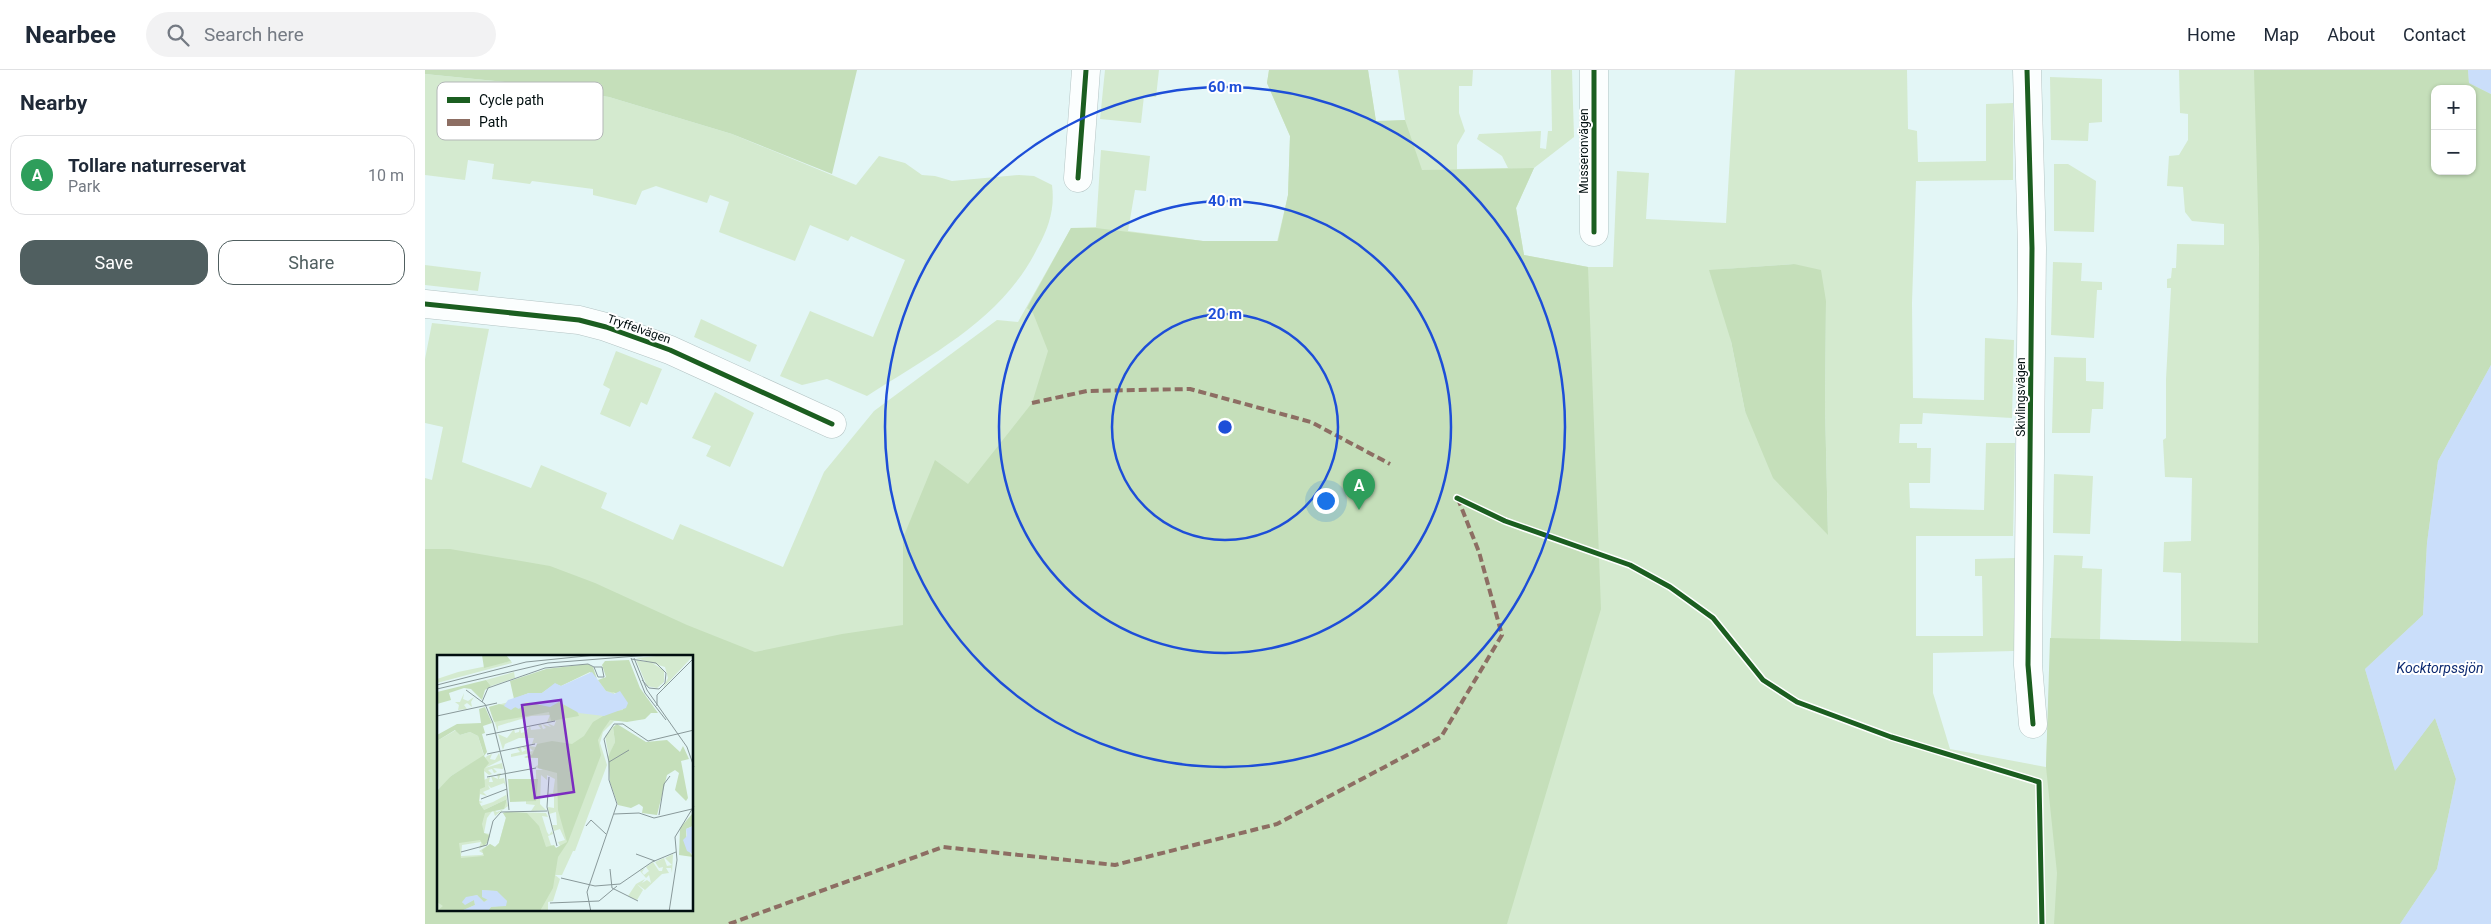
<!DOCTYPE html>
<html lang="en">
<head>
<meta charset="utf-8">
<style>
  :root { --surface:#fff; --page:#f2f2f3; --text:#1f2937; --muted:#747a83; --line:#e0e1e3; --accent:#505f60 }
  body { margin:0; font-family:Roboto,sans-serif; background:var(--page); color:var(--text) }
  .controls { position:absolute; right:15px; top:15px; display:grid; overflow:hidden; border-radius:10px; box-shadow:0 1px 4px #0004 }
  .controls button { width:45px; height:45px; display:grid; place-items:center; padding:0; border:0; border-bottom:1px solid var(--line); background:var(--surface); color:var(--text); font:25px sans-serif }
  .you { position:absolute; left:900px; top:430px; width:18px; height:18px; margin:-12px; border:4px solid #fff; border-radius:50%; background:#1a73e8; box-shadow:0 0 0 8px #1a73e833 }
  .badge { display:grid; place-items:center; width:32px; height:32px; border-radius:50%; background:var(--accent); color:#fff; font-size:16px; font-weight:700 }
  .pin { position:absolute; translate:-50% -41px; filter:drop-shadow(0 1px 2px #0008) }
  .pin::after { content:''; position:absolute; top:26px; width:18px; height:15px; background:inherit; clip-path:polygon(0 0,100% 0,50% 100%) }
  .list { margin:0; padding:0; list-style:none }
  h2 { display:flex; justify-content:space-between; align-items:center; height:65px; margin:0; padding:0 20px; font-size:21px }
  h2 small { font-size:16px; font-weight:400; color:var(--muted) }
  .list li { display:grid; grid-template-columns:32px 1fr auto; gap:15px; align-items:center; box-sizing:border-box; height:80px; margin:0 10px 10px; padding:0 10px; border:1px solid var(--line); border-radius:15px }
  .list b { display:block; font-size:19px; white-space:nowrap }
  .list p { margin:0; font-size:16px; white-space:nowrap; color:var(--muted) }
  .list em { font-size:16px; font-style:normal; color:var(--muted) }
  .actions { display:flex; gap:10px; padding:15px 20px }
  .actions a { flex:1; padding:11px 0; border:1px solid var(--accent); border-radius:15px; text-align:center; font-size:18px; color:var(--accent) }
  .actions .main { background:var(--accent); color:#fff }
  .icon { flex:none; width:28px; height:28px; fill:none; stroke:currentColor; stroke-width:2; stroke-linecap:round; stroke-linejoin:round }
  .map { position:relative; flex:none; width:2066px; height:854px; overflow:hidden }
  header { display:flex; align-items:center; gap:30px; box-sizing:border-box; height:70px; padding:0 25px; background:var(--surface); border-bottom:1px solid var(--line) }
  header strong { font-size:24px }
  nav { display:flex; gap:28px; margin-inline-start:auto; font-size:18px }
  .search { width:350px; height:45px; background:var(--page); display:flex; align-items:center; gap:12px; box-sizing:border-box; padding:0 18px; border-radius:28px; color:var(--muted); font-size:19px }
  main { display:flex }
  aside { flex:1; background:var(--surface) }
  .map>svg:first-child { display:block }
  .green { fill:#d4eacf; fill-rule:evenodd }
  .forest { fill:#c5dfba; fill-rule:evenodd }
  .water { fill:#cadefa }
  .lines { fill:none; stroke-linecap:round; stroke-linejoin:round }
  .minor-casing { stroke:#b4c4c4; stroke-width:29 }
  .minor { stroke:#fbfefe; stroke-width:28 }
  .quiet { stroke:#8d6e63; stroke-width:4; stroke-dasharray:8 4; stroke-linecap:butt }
  .cycleway-casing { stroke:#fff; stroke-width:8 }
  .cycleway { stroke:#1b5e20; stroke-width:5 }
  .ring { fill:none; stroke:#1d4ed8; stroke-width:2.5 }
  .labels { text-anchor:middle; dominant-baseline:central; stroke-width:4; stroke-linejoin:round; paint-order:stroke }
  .street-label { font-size:12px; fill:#010e0f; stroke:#fff }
  .water-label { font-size:14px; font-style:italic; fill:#0b2970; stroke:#fff }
  .inset-road { fill:none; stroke:#89999a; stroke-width:1 }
  .view { fill:#7b2cbf; fill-opacity:0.15; stroke:#7b2cbf; stroke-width:2.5 }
  .inset-edge { fill:none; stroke:#010e0f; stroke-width:2.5 }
  .key { fill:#fff; stroke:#b3b7b7; stroke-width:1 }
  .key-label { font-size:14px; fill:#010e0f }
  .centre { fill:#1d4ed8; stroke:#fff; stroke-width:2.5 }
  .ring-label { font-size:15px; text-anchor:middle; font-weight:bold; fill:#1d4ed8; stroke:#fff; stroke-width:4; stroke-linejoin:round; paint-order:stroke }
</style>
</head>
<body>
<header>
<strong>Nearbee</strong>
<div class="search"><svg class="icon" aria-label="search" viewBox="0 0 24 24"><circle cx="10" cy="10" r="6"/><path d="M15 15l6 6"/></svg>Search here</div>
<nav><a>Home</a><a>Map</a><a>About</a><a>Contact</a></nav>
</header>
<main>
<aside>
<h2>Nearby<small></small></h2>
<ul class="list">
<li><span class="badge" style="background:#2e9e5b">A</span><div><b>Tollare naturreservat</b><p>Park</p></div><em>10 m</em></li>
</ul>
<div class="actions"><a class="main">Save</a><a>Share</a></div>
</aside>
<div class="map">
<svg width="2066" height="854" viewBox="0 0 2066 854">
  <rect width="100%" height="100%" fill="#e3f6f6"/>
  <path class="green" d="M 680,0 L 734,0 L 731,27 L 719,26 L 716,53 L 675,49 Z
    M 844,0 L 943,0 L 951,52 L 980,50 L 973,0 L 1048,0 L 1047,16 L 1034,16 L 1034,43 L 1040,61 L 1032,75 L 1032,99 L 1083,98 L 1077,86 L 1052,69 L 1054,64 L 1116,61 L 1115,78 L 1121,79 L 1123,61 L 1127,61 L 1126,0 L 1147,0 L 1149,67 L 1109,98 L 1091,138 L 1099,185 L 1163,197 L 1188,197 L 1192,101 L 1224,103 L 1221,149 L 1301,153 L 1310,0 L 1482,0 L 1483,59 L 1492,61 L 1493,92 L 1561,91 L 1561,34 L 1588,33 L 1588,110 L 1491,111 L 1487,233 L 1488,328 L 1559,330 L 1560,268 L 1589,270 L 1587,348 L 1498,343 L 1497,354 L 1475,354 L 1474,373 L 1492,373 L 1492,378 L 1506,378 L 1505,413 L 1484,413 L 1485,438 L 1559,440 L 1561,373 L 1590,373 L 1588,466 L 1491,466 L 1491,566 L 1558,566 L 1557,506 L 1550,506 L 1550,489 L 1590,488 L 1589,581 L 1508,583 L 1508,623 L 1525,679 L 1621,697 L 1629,485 L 1658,486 L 1657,498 L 1677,499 L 1675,570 L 1756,571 L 1756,503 L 1738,502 L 1739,472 L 1766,471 L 1767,408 L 1740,407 L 1738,370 L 1741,368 L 1741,309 L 1746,218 L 1742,218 L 1742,209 L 1746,208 L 1747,198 L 1751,198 L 1752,174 L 1799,175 L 1799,154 L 1767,151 L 1760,142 L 1758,117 L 1742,116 L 1744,86 L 1754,85 L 1763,70 L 1763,44 L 1755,43 L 1754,0 L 2066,0 L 2066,854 L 0,854 L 0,408 L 7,410 L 18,357 L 0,353 L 0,289 L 7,253 L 64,259 L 37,392 L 106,418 L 116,395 L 182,423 L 176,438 L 248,470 L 255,454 L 358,497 L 399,402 L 449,341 L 572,250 L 593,252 L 646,158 L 671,157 L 676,80 L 725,86 L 721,121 L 710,120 L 703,161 L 778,171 L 852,172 L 863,125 L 865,66 L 842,13 ZM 2010,19 L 2047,19 L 2047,101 L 2010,101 ZM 1369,194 L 1401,231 L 1400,336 L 1403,464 L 1320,341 L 1306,271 L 1300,199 ZM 14,586 L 268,586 L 268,840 L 14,840 Z
    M 0,4 L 80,12 L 184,27 L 307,64 L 431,115 L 454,86 L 480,93 L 497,105 L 510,106 L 527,111 L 594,105 L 609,106 L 627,115 C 630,138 624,157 613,177 C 578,249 507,284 442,326 L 402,309 L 377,315 L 355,306 L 385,241 L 448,267 L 480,190 L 426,166 L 423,171 L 385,155 L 370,191 L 294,162 L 304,132 L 285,125 L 282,133 L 231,116 L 217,121 L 211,135 L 168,125 L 168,119 L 107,111 L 105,114 L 67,109 L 69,94 L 43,90 L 40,110 L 0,105 Z
    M 1625,7 L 1677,9 L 1677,52 L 1664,53 L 1663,71 L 1626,70 Z
    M 1629,94 L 1643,94 L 1671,111 L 1669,162 L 1629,161 Z
    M 1628,192 L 1657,193 L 1656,211 L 1677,212 L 1677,220 L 1672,220 L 1669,268 L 1626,265 Z
    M 0,195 L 56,202 L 53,221 L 0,215 Z
    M 276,249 L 332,275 L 325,292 L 269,267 Z
    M 191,281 L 237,299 L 222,335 L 216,332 L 205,357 L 175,344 L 185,319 L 178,315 Z
    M 1629,287 L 1661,288 L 1661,311 L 1679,312 L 1678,339 L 1667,339 L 1665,363 L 1627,363 Z
    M 290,322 L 329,343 L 305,397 L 281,386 L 286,376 L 267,368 Z
    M 1629,404 L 1668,406 L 1665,464 L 1628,463 Z"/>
  <path class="forest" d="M 0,0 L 432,0 L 407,104 L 307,64 L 184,27 L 80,12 L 0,4 Z
    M 844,0 L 943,0 L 951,51 L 980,50 L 997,100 L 1109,98 L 1091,138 L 1099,185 L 1163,197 L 1176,539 L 1082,854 L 0,854 L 0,479 L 25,479 L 125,496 L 170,513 L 262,555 L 330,582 L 417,564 L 478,555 L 478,468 L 510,390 L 543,414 L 607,333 L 623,281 L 608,243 L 602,238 L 646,158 L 671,158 L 778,171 L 853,171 L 863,125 L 865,66 L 842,13 ZM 268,586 L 268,840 L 14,840 L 14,586 Z
    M 1829,0 L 2043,0 L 2044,13 L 2066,24 L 2066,295 L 2013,391 L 2002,473 L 1998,545 L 1940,599 L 1970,700 L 2010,648 L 2031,709 L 2012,799 L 1975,854 L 1629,854 L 1632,803 L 1621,697 L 1625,568 L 1833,573 L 1834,176 ZM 2010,19 L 2047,19 L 2047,101 L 2010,101 Z
    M 1369,194 L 1396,200 L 1401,231 L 1400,336 L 1403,465 L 1348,408 L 1320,341 L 1306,271 L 1284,200 Z"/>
  <path class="water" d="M 2043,0 L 2066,0 L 2066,24 L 2044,13 Z
    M 2066,295 L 2066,854 L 1975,854 L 2012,799 L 2031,709 L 2010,648 L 1970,701 L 1940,599 L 1998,545 L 2002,473 L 2013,391 Z"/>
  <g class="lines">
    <g class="minor-casing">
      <path id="minor" d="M 1169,0 L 1169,162
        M 1602,0 L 1607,178 L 1603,595 L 1608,654
        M 653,108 L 661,0
        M 0,234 L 154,250 L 181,257 L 245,280 L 407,354"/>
    </g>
    <use href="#minor" class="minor"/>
    <path class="quiet" d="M 607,333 L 662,321 L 765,319 L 886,352 L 965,394
      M 304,854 L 518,777 L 690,795 L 852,754 L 1016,667 L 1077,565 L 1054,482 L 1033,429"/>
    <g class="cycleway-casing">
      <path id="cycleway" d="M 1169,0 L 1169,162
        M 1602,0 L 1607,178 L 1603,595 L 1608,654
        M 653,108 L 661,0
        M 0,234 L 154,250 L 181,257 L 245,280 L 407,354
        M 1032,428 L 1080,451 L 1205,495 L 1245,517 L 1288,548 L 1338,610 L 1372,632 L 1466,667 L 1614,712 L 1617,854"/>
    </g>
    <use href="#cycleway" class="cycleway"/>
  </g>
  <g class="ring">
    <circle cx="800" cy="357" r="113"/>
    <circle cx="800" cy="357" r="226"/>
    <circle cx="800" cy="357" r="340"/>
  </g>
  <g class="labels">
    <g class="street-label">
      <text transform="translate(1159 81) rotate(-90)">Musseronvägen</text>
      <text transform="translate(214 259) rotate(19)">Tryffelvägen</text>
      <text transform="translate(1596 327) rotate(-90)">Skivlingsvägen</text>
    </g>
    <g class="water-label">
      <text x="2015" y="598">Kocktorpssjön</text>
    </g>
  </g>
  <g transform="translate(12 585)">
    <rect width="256" height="256" fill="#e3f6f6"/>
    <path d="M 230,0 L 256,1 L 226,33 L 231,23 L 228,12 L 199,3 ZM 199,5 L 215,8 L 227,15 L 227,27 L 220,33 L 210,31 ZM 74,6 L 75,8 L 0,28 L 0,24 L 21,17 ZM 77,17 L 78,23 L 54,31 L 49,25 ZM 161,25 L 208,64 L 177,66 L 166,77 L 163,88 L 170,110 L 138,196 L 136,196 L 125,220 L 118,220 L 123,224 L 116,246 L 111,247 L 111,256 L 0,256 L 0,149 L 50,101 L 55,99 L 53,104 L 58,105 L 62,98 L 64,105 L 48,113 L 65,108 L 66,114 L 56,113 L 60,117 L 57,118 L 55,114 L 51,115 L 55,119 L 52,120 L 47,116 L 47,125 L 53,122 L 52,127 L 56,127 L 54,121 L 61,124 L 60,119 L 64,118 L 62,124 L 67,123 L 66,118 L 69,132 L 67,128 L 54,133 L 51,130 L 53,134 L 46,137 L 50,141 L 43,139 L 42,146 L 46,147 L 43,148 L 44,151 L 56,147 L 69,140 L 69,136 L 70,144 L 47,155 L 55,154 L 60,157 L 67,154 L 67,148 L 70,146 L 71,151 L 58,161 L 56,155 L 50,163 L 47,178 L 53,179 L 47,191 L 42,194 L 44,187 L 25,190 L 24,201 L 44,200 L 47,199 L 42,196 L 53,189 L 58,192 L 62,188 L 69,162 L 66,158 L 70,157 L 109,158 L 111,162 L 105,161 L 110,177 L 112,180 L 115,176 L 116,179 L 111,181 L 114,190 L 119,193 L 123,191 L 121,187 L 128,185 L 123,174 L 117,176 L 115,170 L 120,170 L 119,157 L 112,159 L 111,152 L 117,153 L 117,140 L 110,138 L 116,138 L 118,124 L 110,120 L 110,125 L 104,120 L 103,149 L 109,155 L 94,156 L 98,150 L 89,149 L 89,146 L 99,146 L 99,115 L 106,115 L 98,112 L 101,110 L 101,103 L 87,103 L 94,98 L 74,102 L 74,99 L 83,97 L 80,93 L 84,93 L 85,97 L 89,95 L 85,92 L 89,92 L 91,97 L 96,96 L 91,91 L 100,92 L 100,88 L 95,89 L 97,83 L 82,83 L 68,89 L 66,95 L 61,79 L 70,83 L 77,74 L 78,78 L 82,77 L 83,73 L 84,78 L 88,77 L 87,72 L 89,76 L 93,71 L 94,75 L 104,74 L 101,70 L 104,69 L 106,74 L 109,73 L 105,69 L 114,72 L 110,68 L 117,71 L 119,66 L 110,67 L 113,60 L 94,61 L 61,71 L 61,76 L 52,52 ZM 27,38 L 26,44 L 31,46 L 37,42 L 34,47 L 35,52 L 30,48 L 27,50 L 30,54 L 21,55 L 22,50 L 18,47 L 23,47 ZM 176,72 L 178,87 L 172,102 L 168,81 ZM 19,75 L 23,80 L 33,77 L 41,81 L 47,101 L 14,121 L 2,138 L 0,86 ZM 236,199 L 235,218 L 234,213 L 229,213 L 232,218 L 225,219 L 208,235 L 200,229 L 206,235 L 200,245 L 191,241 L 199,229 L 208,224 L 205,228 L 210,225 L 214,228 L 212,220 L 209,223 L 203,216 L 208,213 L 205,217 L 207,220 L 212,216 L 209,212 L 216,207 L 222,216 L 225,216 L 226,212 L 222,213 L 218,207 L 227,203 L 230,211 L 235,210 L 228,203 Z" fill="#d4eacf"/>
    <path d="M 45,0 L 69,0 L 74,6 L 47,13 ZM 192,5 L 203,33 L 221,58 L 214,58 L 208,64 L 190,67 L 173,65 L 166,75 L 161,85 L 164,100 L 131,187 L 121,202 L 116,233 L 103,256 L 51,256 L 54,252 L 68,250 L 70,246 L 59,236 L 45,235 L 46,242 L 52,243 L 47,247 L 40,240 L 29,243 L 25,248 L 37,245 L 38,250 L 24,256 L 0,256 L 6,251 L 0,247 L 0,136 L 14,121 L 47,100 L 41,81 L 33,77 L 23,80 L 18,75 L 0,86 L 0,80 L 20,69 L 44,68 L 42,54 L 48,52 L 55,68 L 46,71 L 48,78 L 45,79 L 50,97 L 47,101 L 52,108 L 47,114 L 48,132 L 43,134 L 42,148 L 47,155 L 70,144 L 67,154 L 48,158 L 45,169 L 47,178 L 53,181 L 50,188 L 47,191 L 43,185 L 22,188 L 24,203 L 47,201 L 45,195 L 53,189 L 58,192 L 62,188 L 69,163 L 66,158 L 70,157 L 90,158 L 102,171 L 109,192 L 117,190 L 119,193 L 130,187 L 121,155 L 120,118 L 101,113 L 101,103 L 87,102 L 95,100 L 100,89 L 115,86 L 135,89 L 147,81 L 156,67 L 173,57 L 186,55 L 183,39 L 169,36 L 161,25 L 169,22 L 165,10 L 168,6 ZM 151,9 L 156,12 L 160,24 L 153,17 L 124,31 L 118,29 L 105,38 L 92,38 L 77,44 L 73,26 L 109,14 ZM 49,25 L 54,31 L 48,35 L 45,45 L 34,34 L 27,33 L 12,38 L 14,45 L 0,49 L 0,37 ZM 94,47 L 103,50 L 122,47 L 139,54 L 142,61 L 114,66 L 112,57 L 57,67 L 52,52 L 62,49 L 76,53 ZM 180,69 L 209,87 L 230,85 L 243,97 L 246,91 L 252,104 L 244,106 L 251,143 L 249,146 L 238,135 L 242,118 L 238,115 L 230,120 L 220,160 L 205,158 L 206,152 L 202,149 L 194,153 L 181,150 L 173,127 L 171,102 L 178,87 L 176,72 ZM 71,124 L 101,124 L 99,146 L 73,147 ZM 255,159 L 256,171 L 249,174 L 250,193 L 256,202 L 242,200 L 243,173 Z" fill="#c5dfba"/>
    <path d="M 155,17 L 169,36 L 177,39 L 183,36 L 191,48 L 189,53 L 167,61 L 142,58 L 122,47 L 113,52 L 89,47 L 82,54 L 78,52 L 74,55 L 67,51 L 71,45 L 92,38 L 105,38 L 118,28 L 124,31 ZM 256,171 L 257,171 L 256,199 L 250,196 L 246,185 L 250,181 L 249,174 ZM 45,235 L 60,236 L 70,246 L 69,251 L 54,252 L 51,256 L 24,256 L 38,250 L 37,245 L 28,250 L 25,247 L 29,242 L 40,240 L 47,247 L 51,245 L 45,242 Z" fill="#cadefa"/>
    <path class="inset-road" d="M 194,3 L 208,38 L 229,65M 197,3 L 210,35 L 250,92 L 257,112M 194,4 L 219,8 L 229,18 L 228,28 L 222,34 L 212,33 L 205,25M 0,30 L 89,7 L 159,0M 0,34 L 111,8 L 213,0M 29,35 L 48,49 L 56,68 L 68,116 L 72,155M 45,47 L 51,33 L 108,13 L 151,9 L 157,12 L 161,22 L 167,22 L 165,12 L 157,12M 220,51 L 220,40 L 257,3M 0,61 L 60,48M 49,80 L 118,66M 50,99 L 98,89M 172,107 L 167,84 L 177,69 L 186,69 L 211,86 L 257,75M 50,122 L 99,113M 112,122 L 110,152 L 120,191M 44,144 L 70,134M 177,159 L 202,158 L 217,163 L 255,154M 222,160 L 227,129 L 233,121M 149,171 L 154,165 L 169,179M 24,197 L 50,190 L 56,166 L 64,157 L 110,156M 199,199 L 218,206M 173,214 L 175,233 L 201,246M 124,223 L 158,231 L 183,229 L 215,207 L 239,197M 113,248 L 162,246 L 180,231M 154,257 L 150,237 L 180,149 L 172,125 L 172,107 L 192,95M 232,257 L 240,205 L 238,182 L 257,151"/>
    <path class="view" d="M 124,45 L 137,137 L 98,143 L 85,50 Z"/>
    <rect width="256" height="256" class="inset-edge"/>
  </g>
  <rect x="12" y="12" width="166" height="58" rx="8" class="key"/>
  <rect x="22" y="27" width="23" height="6" fill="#1b5e20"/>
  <rect x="22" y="49" width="23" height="7" fill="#8d6e63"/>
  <g class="key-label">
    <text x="54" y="35">Cycle path</text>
    <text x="54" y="57">Path</text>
  </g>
  <circle cx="800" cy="357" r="8" class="centre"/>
  <g class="ring-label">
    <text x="800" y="22">60 m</text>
    <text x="800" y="136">40 m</text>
    <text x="800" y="249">20 m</text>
  </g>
</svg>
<div class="controls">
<button>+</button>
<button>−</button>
</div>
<div class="you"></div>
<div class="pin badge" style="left:934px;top:440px;background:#2e9e5b">A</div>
</div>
</main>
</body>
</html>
